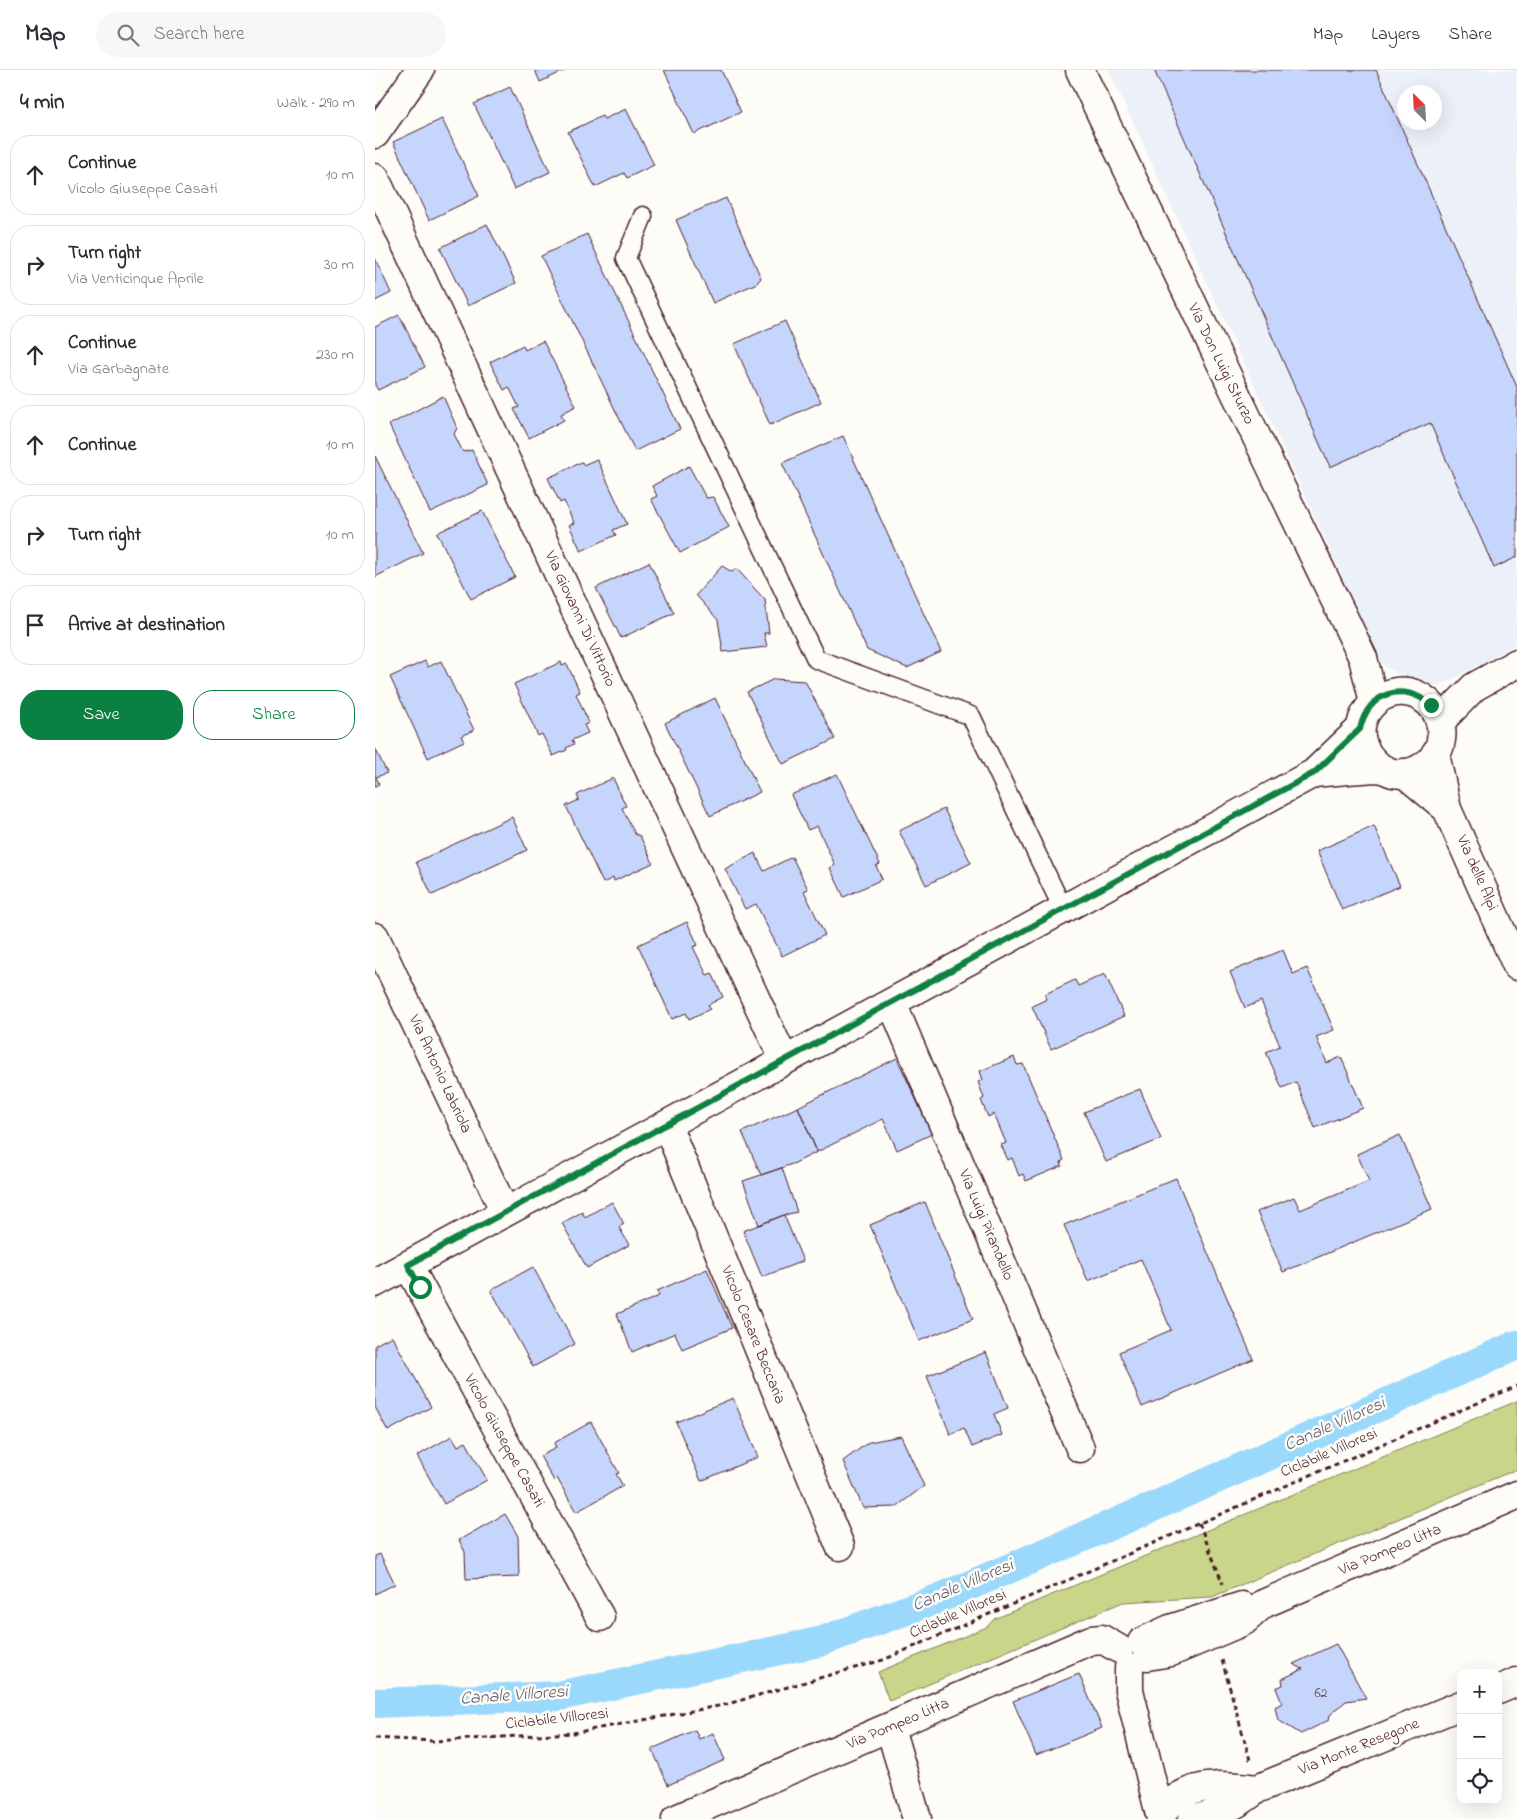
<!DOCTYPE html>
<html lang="en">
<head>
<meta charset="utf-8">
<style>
  :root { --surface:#fff; --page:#f7f7f7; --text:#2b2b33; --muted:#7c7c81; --line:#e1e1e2; --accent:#0b8043 }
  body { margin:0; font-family:"Indie Flower",sans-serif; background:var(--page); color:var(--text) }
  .controls { position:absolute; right:15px; bottom:15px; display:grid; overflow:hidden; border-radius:10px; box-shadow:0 5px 20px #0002 }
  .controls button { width:45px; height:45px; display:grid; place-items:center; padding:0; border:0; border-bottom:1px solid var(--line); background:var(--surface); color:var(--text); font:25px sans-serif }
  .compass { position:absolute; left:1022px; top:15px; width:45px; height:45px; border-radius:50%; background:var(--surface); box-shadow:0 5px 20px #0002; rotate:336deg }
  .stop { position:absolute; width:15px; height:15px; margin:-11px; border:4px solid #0b8043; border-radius:50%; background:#fff }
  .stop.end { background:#0b8043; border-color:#fff; box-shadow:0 1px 5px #0008 }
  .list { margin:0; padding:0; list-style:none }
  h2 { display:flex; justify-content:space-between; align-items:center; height:65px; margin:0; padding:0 20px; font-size:21px }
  h2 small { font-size:16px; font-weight:400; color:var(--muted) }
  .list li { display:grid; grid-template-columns:32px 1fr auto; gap:15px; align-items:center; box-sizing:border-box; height:80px; margin:0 10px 10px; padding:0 10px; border:1px solid var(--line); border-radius:20px }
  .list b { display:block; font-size:19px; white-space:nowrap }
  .list p { margin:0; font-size:16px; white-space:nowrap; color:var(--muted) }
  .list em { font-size:16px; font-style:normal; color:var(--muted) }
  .actions { display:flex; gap:10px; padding:15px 20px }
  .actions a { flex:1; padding:11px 0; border:1px solid var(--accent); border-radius:20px; text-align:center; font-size:18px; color:var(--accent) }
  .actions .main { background:var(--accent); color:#fff }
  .icon { flex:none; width:28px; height:28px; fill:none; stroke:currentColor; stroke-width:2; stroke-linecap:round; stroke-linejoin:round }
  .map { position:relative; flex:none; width:1142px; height:1749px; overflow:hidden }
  header { display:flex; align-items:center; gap:30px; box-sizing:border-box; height:70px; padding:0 25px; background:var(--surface); border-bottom:1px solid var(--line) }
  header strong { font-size:24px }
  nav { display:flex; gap:28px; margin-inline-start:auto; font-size:18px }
  .search { width:350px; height:45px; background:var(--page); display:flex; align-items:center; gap:12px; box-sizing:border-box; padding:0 18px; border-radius:28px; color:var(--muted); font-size:19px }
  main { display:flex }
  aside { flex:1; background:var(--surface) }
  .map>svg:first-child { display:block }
  .built { fill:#ecf0f8; fill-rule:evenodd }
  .green { fill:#c9d589; stroke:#8a7a5a }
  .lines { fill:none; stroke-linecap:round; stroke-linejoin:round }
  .canal { stroke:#9ad9fc; stroke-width:30 }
  .building { fill:#c6d5fc; stroke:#4a1f2b }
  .service-casing { stroke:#4a1f2b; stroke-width:21 }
  .minor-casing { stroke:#4a1f2b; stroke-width:31 }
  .tertiary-casing { stroke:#4a1f2b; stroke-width:31 }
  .path { stroke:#4a1f2b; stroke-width:3; stroke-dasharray:5 4; stroke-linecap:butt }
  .service { stroke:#fdfcf7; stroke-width:18 }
  .minor { stroke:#fdfcf7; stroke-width:28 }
  .tertiary { stroke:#fdfcf7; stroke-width:28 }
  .route { stroke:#0b8043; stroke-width:6 }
  .labels { text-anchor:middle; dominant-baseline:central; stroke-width:5; stroke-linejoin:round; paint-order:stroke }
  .number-label { font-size:14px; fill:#694c5f }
  .street-label { font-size:16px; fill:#4a1f2b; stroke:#fdfcf7 }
  .water-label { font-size:18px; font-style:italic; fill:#62576a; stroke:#fdfcf7 }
</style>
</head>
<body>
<header>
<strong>Map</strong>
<div class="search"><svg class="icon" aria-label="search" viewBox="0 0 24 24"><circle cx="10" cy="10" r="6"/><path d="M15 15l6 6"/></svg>Search here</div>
<nav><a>Map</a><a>Layers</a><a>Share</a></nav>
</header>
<main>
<aside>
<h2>4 min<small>Walk · 290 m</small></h2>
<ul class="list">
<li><svg class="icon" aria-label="ahead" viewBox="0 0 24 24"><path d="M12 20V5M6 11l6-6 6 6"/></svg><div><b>Continue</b><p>Vicolo Giuseppe Casati</p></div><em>10 m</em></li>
<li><svg class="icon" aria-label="right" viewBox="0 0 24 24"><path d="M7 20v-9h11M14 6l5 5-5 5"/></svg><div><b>Turn right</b><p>Via Venticinque Aprile</p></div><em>30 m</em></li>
<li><svg class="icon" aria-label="ahead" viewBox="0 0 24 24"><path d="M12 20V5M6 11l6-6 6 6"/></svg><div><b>Continue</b><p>Via Garbagnate</p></div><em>230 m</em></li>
<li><svg class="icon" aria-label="ahead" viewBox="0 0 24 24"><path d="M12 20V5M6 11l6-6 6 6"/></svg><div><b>Continue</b></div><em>10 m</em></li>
<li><svg class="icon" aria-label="right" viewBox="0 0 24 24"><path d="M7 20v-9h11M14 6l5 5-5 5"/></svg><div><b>Turn right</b></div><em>10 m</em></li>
<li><svg class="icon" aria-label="arrive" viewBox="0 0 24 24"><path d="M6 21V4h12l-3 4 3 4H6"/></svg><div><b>Arrive at destination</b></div></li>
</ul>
<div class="actions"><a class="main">Save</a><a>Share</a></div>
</aside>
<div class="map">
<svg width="1142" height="1749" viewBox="0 0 1142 1749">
  <rect width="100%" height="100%" fill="#fdfcf7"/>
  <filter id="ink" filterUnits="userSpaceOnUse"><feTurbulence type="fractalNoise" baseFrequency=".02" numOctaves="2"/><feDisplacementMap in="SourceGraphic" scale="10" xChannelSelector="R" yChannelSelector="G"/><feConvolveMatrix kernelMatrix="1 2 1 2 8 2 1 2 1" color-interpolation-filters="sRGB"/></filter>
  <g filter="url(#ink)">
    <path class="built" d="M 734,0 L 1142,0 L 1142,574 L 1067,615 L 1049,615 L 1033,611 L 1008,595 ZM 1030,22 L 1060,22 L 1060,52 L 1030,52 Z"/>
    <path class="green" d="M 1142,1331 L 1142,1399 L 837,1527 L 748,1532 L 514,1631 L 503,1602 L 612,1557 L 619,1549 Z"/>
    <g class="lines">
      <path class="canal" d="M 0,1633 L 183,1626 L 444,1572 L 565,1528 L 771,1440 L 1142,1275"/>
    </g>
    <path class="building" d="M 160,0 L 191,0 L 165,12 Z
      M 289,0 L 346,0 L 366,42 L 319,64 Z
      M 779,0 L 1001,0 L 1142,317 L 1142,487 L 1119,498 L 1055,353 L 955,397 Z
      M 135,17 L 175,102 L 139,119 L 99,34 Z
      M 251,39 L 279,95 L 252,108 L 249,103 L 220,117 L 193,62 L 227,46 L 229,49 Z
      M 67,49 L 104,126 L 54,150 L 18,72 Z
      M 351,128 L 386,208 L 382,213 L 338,233 L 301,150 Z
      M 112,154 L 141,213 L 93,236 L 65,178 Z
      M 212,164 L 305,359 L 260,381 L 166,186 Z
      M 0,188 L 16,223 L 0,231 Z
      M 24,245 L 50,297 L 3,320 L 0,315 L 0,257 Z
      M 410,251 L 446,332 L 395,355 L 359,274 Z
      M 168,271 L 201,336 L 186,344 L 189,350 L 154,368 L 139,339 L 144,337 L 134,317 L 129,320 L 115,292 L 148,275 L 150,280 Z
      M 68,326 L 82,358 L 79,364 L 88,382 L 97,380 L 113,415 L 55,442 L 14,355 Z
      M 468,366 L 566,582 L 532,598 L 492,580 L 407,393 Z
      M 0,386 L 48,483 L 0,507 Z
      M 222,389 L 252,454 L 238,460 L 241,465 L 206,481 L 194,455 L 199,453 L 189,431 L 185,433 L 173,408 L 207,392 L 208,395 Z
      M 314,396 L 331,428 L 338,427 L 354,457 L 305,483 L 276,429 L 282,426 L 277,416 Z
      M 107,441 L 140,507 L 96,529 L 62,463 Z
      M 274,492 L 299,543 L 246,568 L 221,518 Z
      M 347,496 L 357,502 L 361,498 L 390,530 L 394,563 L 389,563 L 392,577 L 348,582 L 343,550 L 321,525 Z
      M 50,591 L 53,597 L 66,591 L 99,660 L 86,666 L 89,671 L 53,688 L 15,607 Z
      M 186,592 L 187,596 L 192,594 L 205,622 L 201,624 L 214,653 L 209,655 L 213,663 L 197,670 L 199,674 L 191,678 L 192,680 L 178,686 L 167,664 L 163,666 L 139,614 Z
      M 399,609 L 430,611 L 460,669 L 408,694 L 372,622 Z
      M 340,628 L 385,722 L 335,746 L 290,653 Z
      M 0,678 L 12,703 L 1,707 L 4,714 L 0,716 Z
      M 462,704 L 505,794 L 501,796 L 507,809 L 469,827 L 455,798 L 460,795 L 442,756 L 433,760 L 416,725 Z
      M 238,708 L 251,736 L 247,738 L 260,764 L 265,766 L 278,793 L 239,811 L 238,808 L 228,813 L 191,736 L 204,730 L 202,725 Z
      M 569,739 L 596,793 L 551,815 L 524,761 Z
      M 137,747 L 152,780 L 57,825 L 41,792 Z
      M 999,756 L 1025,816 L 967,840 L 942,781 Z
      M 380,783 L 389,801 L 417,787 L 433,819 L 429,821 L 450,865 L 407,886 L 381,834 L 370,839 L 350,799 Z
      M 312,852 L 323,875 L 318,877 L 332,905 L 337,903 L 348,927 L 333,935 L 335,939 L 314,949 L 311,943 L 297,949 L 263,875 Z
      M 908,880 L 918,904 L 932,898 L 959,960 L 941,967 L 952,993 L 966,987 L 988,1038 L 940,1058 L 921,1012 L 907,1018 L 891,982 L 905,976 L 886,931 L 870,938 L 855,902 Z
      M 730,904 L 749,946 L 676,979 L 657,936 L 672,929 L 670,924 L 700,910 L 703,916 Z
      M 639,987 L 642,995 L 648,994 L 689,1090 L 686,1092 L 687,1096 L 651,1111 L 648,1104 L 644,1106 L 637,1088 L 633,1090 L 626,1075 L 631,1073 L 619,1044 L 613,1047 L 606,1030 L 609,1028 L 603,1012 L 608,1010 L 605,1001 Z
      M 522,988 L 557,1064 L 522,1080 L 508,1049 L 442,1082 L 423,1037 Z
      M 765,1019 L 786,1069 L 731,1092 L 709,1042 Z
      M 423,1037 L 442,1082 L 420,1093 L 386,1105 L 367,1062 Z
      M 1025,1065 L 1057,1139 L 908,1202 L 882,1142 L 919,1127 L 925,1140 L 994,1111 L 982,1084 Z
      M 407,1098 L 422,1142 L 409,1145 L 384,1155 L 368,1111 Z
      M 801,1108 L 878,1289 L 767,1337 L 744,1282 L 796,1260 L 766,1189 L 713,1211 L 689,1155 Z
      M 237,1132 L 249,1154 L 244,1157 L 254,1175 L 212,1198 L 187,1153 L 207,1142 L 210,1147 Z
      M 550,1132 L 598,1249 L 544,1271 L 495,1155 Z
      M 409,1145 L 428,1191 L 387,1207 L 368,1161 Z
      M 158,1197 L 200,1274 L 158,1297 L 116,1220 Z
      M 332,1199 L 357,1258 L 307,1279 L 300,1263 L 257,1282 L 242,1244 L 284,1226 L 282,1221 Z
      M 17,1266 L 56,1337 L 13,1361 L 0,1337 L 0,1275 Z
      M 611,1282 L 633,1338 L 619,1344 L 627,1365 L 597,1377 L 589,1358 L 575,1364 L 552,1306 Z
      M 358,1328 L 383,1387 L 326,1411 L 301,1352 Z
      M 216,1352 L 244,1403 L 241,1404 L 248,1416 L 201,1442 L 182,1408 L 179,1411 L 165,1386 L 181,1378 L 179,1373 Z
      M 77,1366 L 83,1376 L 91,1372 L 112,1410 L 69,1434 L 42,1386 Z
      M 526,1366 L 549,1416 L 521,1437 L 488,1438 L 468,1391 L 494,1372 Z
      M 130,1444 L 143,1466 L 144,1507 L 91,1509 L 90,1482 L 84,1470 Z
      M 5,1484 L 20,1514 L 0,1524 L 0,1486 Z
      M 961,1574 L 991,1628 L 971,1631 L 955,1645 L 954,1650 L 926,1664 L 903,1650 L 900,1637 L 907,1633 L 901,1618 L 908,1615 L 907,1609 L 928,1599 L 918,1594 Z
      M 704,1604 L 727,1658 L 661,1685 L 638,1631 Z
      M 320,1660 L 324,1669 L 338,1663 L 350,1690 L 293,1715 L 277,1679 Z"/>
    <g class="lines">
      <g class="service-casing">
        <path id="service" d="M 268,146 L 251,188 L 441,589 L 596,646 L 688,839"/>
      </g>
      <g class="minor-casing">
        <path id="minor" d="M 705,0 L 988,588 L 999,632
          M 0,64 L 45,0
          M 0,108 L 409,990
          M 1060,684 L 1072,739 L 1142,896
          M 1029,703 L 1072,739
          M 0,867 L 130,1142
          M 517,933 L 705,1378
          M 292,1055 L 465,1476
          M 33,1195 L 225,1547
          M 767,1572 L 795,1559 L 867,1536
          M 772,1586 L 796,1582 L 869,1551 L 888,1534 L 1142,1425
          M 754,1598 L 754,1620 L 786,1749
          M 1123,1620 L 1142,1612
          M 515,1658 L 542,1749
          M 882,1719 L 1086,1635
          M 785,1745 C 791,1739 797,1730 805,1726 C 828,1712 857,1716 882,1719 C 863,1735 843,1745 818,1749
          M 301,1749 L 716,1570 L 727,1569 L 744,1579"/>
      </g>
      <g class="tertiary-casing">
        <path id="tertiary" d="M 1065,652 L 1099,617 L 1142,593
          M 939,703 C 960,701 982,699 1003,698 C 1009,698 1013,702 1018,703 C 1039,707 1063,692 1066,670 C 1068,656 1064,642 1053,632 C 1011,597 955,659 1006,698
          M 0,1213 L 939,703 L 985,659"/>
      </g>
      <path class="path" d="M 824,1453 L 848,1514
        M 847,1590 L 875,1690
        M 0,1668 L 58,1671 L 198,1663 L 349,1635 L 508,1590 L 1142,1316"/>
      <use href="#service" class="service"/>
      <use href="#minor" class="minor"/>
      <use href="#tertiary" class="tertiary"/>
    </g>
  </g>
  <g class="lines" filter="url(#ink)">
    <path class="route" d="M 45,1217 L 33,1195 L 939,703 L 985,659 C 993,622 1028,611 1056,635"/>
  </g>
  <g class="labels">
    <g class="number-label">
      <text x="946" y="1623">62</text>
    </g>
    <g class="street-label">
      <text transform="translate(846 294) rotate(64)">Via Don Luigi Sturzo</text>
      <text transform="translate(205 549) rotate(65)">Via Giovanni Di Vittorio</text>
      <text transform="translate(1102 803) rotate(66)">Via delle Alpi</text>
      <text transform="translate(65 1004) rotate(65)">Via Antonio Labriola</text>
      <text transform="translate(611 1155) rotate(67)">Via Luigi Pirandello</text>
      <text transform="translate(378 1265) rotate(68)">Vicolo Cesare Beccaria</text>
      <text transform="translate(129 1371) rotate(61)">Vicolo Giuseppe Casati</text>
      <text transform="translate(954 1383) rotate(-23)">Ciclabile Villoresi</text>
      <text transform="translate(1015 1480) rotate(-23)">Via Pompeo Litta</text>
      <text transform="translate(583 1544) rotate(-23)">Ciclabile Villoresi</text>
      <text transform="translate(182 1649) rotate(-6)">Ciclabile Villoresi</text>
      <text transform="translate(523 1654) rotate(-23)">Via Pompeo Litta</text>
      <text transform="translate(984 1677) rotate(-22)">Via Monte Resegone</text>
    </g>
    <g class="water-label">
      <text transform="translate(960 1355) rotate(-24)">Canale Villoresi</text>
      <text transform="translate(588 1516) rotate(-23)">Canale Villoresi</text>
      <text transform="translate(139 1626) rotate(-4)">Canale Villoresi</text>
    </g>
  </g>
</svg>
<div class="controls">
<button>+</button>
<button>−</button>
<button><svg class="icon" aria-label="locate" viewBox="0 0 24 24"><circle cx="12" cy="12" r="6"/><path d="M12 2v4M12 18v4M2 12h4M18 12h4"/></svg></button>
</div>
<svg class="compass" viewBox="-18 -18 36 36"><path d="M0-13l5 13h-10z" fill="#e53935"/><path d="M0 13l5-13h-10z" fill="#7c7c81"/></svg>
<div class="stop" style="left:45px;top:1217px"></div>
<div class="stop end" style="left:1056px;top:635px"></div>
</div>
</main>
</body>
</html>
